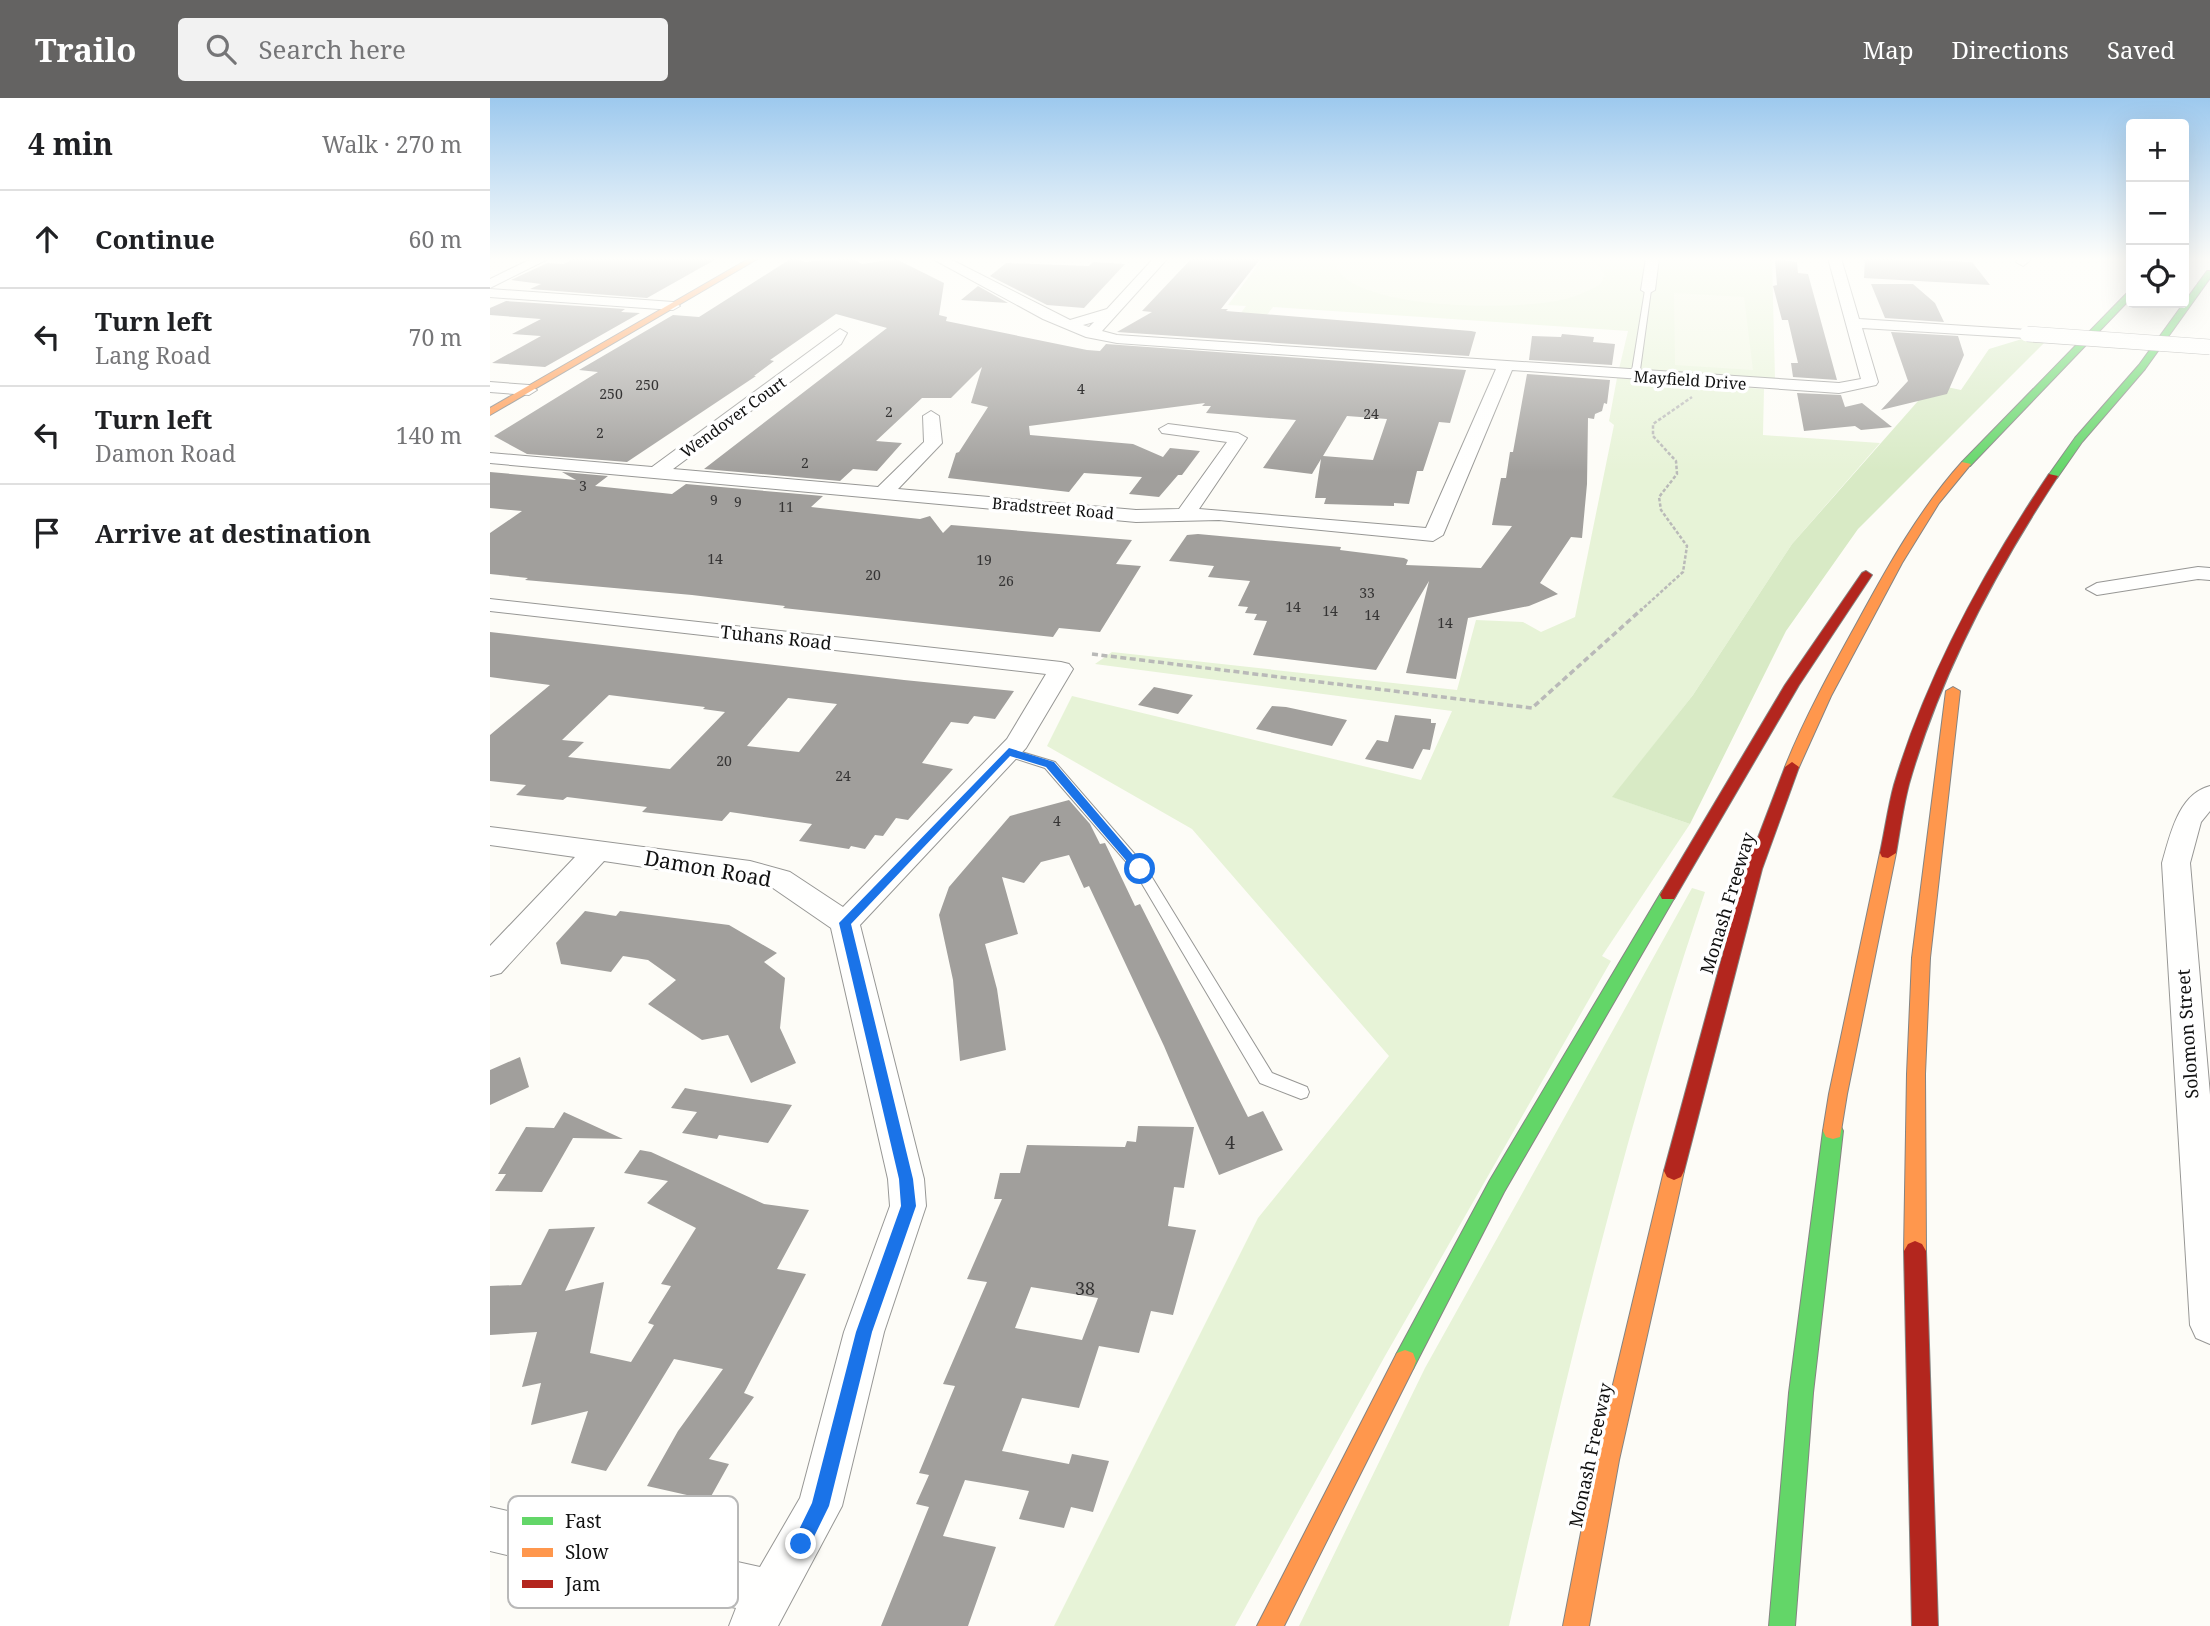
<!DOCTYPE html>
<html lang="en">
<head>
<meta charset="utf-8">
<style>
  :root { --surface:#fff; --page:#f2f2f2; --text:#202124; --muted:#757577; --line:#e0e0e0; --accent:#646362 }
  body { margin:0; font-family:"Noto Serif",serif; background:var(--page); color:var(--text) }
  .controls { position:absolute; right:21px; top:21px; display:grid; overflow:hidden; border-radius:7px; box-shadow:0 7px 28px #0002 }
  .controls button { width:63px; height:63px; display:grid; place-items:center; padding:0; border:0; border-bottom:2px solid var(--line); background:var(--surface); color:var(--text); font:35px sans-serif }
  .stop { position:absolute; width:21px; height:21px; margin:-16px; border:5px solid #1a73e8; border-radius:50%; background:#fff }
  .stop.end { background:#1a73e8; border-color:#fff; box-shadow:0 2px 7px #0008 }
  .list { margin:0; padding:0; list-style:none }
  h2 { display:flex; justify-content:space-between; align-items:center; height:91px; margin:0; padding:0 28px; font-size:30px }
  h2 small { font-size:23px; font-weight:400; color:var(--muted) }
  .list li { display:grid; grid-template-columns:46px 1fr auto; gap:21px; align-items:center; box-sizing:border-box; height:98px; padding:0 28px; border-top:2px solid var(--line) }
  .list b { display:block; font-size:26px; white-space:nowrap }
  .list p { margin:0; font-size:23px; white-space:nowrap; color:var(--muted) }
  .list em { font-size:23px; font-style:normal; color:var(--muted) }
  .icon { flex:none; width:38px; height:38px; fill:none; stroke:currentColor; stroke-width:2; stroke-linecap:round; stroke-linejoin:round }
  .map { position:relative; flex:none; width:1720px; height:1528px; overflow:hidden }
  header { display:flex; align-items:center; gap:42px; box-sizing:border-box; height:98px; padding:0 35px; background:var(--accent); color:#fff }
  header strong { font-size:33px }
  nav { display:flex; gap:38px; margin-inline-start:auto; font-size:24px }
  .search { width:490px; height:63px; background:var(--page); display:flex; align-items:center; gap:18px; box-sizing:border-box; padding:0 24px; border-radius:7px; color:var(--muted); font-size:26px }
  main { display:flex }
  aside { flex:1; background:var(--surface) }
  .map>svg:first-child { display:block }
  .green { fill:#e7f3d7 }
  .forest { fill:#d8eac5 }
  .pitch { fill:#f0f6e1 }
  .building { fill:#a19f9c; fill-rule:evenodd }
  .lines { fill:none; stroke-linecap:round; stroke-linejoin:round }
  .lane-casing { stroke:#979795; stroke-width:2 }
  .street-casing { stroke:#979795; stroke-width:2 }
  .fast-casing { stroke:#858482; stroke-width:2 }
  .slow-casing { stroke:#858482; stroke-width:2 }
  .jam-casing { stroke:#858482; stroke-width:2 }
  .path-far1 { stroke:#b9b9b8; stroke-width:2.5; stroke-dasharray:3.5 2; stroke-linecap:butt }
  .path { stroke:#b9b9b8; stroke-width:3.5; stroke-dasharray:6 3.5; stroke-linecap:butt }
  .lane { fill:#fffffe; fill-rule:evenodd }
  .street { fill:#fffffe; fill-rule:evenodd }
  .fast { fill:#63d668; fill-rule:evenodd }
  .slow { fill:#ff974d; fill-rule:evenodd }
  .jam { fill:#b3261e; fill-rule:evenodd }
  .street-bridge-casing { stroke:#979795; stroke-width:16; stroke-linecap:butt }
  .street-bridge { stroke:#fffffe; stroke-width:15 }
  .route { fill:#1a73e8 }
  .labels { text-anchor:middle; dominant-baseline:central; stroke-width:7; stroke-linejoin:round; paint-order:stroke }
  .number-label { font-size:14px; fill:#353434 }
  .far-street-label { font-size:16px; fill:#111; stroke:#fff }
  .street-label { font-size:18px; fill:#111; stroke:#fff }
  .near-number-label { font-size:18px; fill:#353434 }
  .near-street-label { font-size:21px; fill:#111; stroke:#fff }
  .key { fill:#fff; stroke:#b8b8b8; stroke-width:2 }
  .key-label { font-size:19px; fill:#111 }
</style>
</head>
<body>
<header>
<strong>Trailo</strong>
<div class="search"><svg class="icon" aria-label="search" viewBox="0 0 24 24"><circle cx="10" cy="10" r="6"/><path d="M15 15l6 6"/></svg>Search here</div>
<nav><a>Map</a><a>Directions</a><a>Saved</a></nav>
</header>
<main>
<aside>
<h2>4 min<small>Walk · 270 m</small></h2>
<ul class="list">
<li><svg class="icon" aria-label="ahead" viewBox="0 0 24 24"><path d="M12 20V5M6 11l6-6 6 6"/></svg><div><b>Continue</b></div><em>60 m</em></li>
<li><svg class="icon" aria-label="left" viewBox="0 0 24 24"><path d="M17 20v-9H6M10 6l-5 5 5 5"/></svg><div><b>Turn left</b><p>Lang Road</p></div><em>70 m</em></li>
<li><svg class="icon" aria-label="left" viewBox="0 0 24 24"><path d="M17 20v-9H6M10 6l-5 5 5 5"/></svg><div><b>Turn left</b><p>Damon Road</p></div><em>140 m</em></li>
<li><svg class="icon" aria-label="arrive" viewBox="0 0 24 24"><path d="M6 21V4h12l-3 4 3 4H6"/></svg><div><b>Arrive at destination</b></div></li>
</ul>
</aside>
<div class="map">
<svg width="1720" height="1528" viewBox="0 0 1720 1528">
  <rect width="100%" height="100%" fill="#fdfcf7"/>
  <path class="green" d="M 773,160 L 1282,160 L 1285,281 L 1129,271 L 1138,233 L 783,209 L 758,242 L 732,240 L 756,208 L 738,207 Z
    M 1127,280 L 1274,291 L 1273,337 L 1390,345 L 1302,446 L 1203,597 L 1123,699 L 1200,726 L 1112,858 L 1121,863 L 895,1258 L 745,1528 L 564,1528 L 768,1120 L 899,958 L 702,731 L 557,648 L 582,598 L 931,682 L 962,613 L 605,566 L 622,554 L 967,592 L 986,522 L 1033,524 L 1051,534 L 1085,519 L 1124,327 L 1119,323 Z
    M 1202,790 L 1215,794 C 1134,1034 1075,1281 1019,1528 L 809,1528 L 935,1270 Z"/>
  <path class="forest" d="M 1532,241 L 1555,244 L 1368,431 L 1296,533 L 1200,726 L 1122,699 L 1203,597 L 1302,446 L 1443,286 L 1471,292 L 1499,251 Z"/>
  <path class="pitch" d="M 849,160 L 1100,160 L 1115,176 L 1111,186 C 1099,193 1085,199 1071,202 C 1026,212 874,213 847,171 Z
    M 1184,195 L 1254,199 L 1263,272 L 1185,267 Z"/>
  <path class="building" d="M 85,160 L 228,160 L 157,200 L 40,191 L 51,186 L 21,182 L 57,165 L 74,166 Z
    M 302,160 L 316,164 L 361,160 L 372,166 L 406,161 L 454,185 L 449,217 L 457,219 L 456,223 L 597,252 L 610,253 L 616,246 L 976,272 L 960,325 L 949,324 L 933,373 L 927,373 L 919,406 L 904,405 L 904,408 L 834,406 L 836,400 L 825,400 L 831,361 L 822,376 L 773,370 L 806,322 L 716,315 L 721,308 L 712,308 L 715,305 L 539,328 L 540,337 L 643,346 L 673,359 L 680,350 L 710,353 L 692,377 L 688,377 L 669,399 L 639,396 L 652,379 L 594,375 L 579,394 L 458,380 L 466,355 L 469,354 L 498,309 L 481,305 L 492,269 L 461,300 L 432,300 L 386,343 L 412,345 L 387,373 L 363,371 L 350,383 L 214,371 L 397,230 L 346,216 L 280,262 L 284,263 L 264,278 L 266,278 L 137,364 L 37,356 L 4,338 L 108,274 L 89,272 L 183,217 L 209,219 ZM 857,318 L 897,321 L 883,362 L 833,358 Z
    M 702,160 L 771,160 L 731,211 L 738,211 L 736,213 L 981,233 L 986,234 L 979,258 L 627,234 L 662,214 L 652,213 Z
    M 1375,160 L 1482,164 L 1500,187 L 1374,180 Z
    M 1285,162 L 1307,164 L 1308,175 L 1318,176 L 1347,282 L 1303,279 L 1301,265 L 1308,265 L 1298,222 L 1292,222 L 1283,188 L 1287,187 Z
    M 603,164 L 635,166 L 594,210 L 557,207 L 500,178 L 516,165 L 599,168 Z
    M 1381,186 L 1423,186 L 1445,205 L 1454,224 L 1395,220 Z
    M 488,188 L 518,205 L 471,202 Z
    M 16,203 L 135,211 L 131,214 L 150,215 L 55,269 L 2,265 L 51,238 L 22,236 L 51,221 L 0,217 L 0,210 Z
    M 1401,234 L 1468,238 L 1474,257 L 1457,296 L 1391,312 L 1418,283 Z
    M 1072,236 L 1104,239 L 1103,244 L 1125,246 L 1122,267 L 1039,262 L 1042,238 L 1071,239 Z
    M 1037,276 L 1120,282 L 1117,306 L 1114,305 L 1112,313 L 1105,316 L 1104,321 L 1098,320 L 1097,386 L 1092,440 L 1081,439 L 1050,485 L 1068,496 L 1039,508 L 978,520 L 966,581 L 916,575 L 939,483 L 886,572 L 763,557 L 777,523 L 764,522 L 767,516 L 755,515 L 758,509 L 748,508 L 760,483 L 718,479 L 724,468 L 679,463 L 697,437 L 708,436 L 851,449 L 850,452 L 914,460 L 918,462 L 916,467 L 991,470 L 1022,428 L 1002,427 L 1011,380 L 1016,380 L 1020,354 L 1023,354 Z
    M 1307,295 L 1351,297 L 1355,309 L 1372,305 L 1402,329 L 1371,332 L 1365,328 L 1314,333 Z
    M 0,374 L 86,382 L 72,374 L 118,378 L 105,388 L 182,396 L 196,386 L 333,398 L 321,409 L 430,421 L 440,418 L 453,435 L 461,427 L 642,442 L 626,466 L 651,468 L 610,534 L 569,530 L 563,539 L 293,510 L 295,508 L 202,497 L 35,482 L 38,480 L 0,476 L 0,435 L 32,413 L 0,410 Z
    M 0,534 L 414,582 L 524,593 L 505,621 L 484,618 L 478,626 L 461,624 L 432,665 L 463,671 L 418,722 L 406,720 L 393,738 L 385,737 L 375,751 L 361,748 L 359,751 L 309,743 L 322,726 L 240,714 L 232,723 L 152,714 L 157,709 L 77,699 L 73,702 L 26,697 L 36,687 L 0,683 L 0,637 L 60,587 L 0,579 ZM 119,597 L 215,609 L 213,611 L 235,614 L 180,671 L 78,659 L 94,644 L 72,642 ZM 298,600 L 347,606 L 309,654 L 257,648 Z
    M 664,589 L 703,597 L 688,616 L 648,607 Z
    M 782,608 L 796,609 L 857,622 L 842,648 L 766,631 Z
    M 905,617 L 941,621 L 941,625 L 946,625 L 940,652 L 933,651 L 923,671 L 875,661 L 887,642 L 898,644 Z
    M 579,702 L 600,726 L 610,746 L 615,745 L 645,808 L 650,806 L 758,1019 L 773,1013 L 793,1052 L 729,1077 L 674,948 L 599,788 L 594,790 L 579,757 L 551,764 L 534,785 L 512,779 L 528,836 L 495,846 L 507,891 L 516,952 L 470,963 L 463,882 L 449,817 L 459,789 L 520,718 Z
    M 95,813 L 126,818 L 130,813 L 239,827 L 287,855 L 274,864 L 295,880 L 290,930 L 306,965 L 261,985 L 238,937 L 212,942 L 158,906 L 186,882 L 158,862 L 133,858 L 121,874 L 71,866 L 66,845 Z
    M 30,959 L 39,989 L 0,1007 L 0,972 Z
    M 195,990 L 205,992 L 302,1007 L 278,1045 L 229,1037 L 227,1041 L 192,1035 L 207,1014 L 181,1010 Z
    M 74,1014 L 133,1041 L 83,1040 L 52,1094 L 5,1093 L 16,1076 L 8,1076 L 36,1029 L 64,1030 Z
    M 648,1028 L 704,1029 L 694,1090 L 684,1089 L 678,1128 L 706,1132 L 683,1217 L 661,1213 L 649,1255 L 609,1248 L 589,1310 L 532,1300 L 512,1353 L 579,1366 L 582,1356 L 619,1363 L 603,1414 L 581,1409 L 574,1430 L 529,1421 L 539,1393 L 475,1382 L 453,1438 L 506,1449 L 478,1528 L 391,1528 L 439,1409 L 426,1406 L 439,1377 L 429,1375 L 465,1288 L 453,1286 L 497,1184 L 477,1181 L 512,1101 L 504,1101 L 510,1075 L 530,1075 L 537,1047 L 635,1049 L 637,1043 L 646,1044 ZM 541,1189 L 608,1200 L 592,1242 L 525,1230 Z
    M 150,1052 L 161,1054 L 274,1106 L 319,1112 L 287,1171 L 316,1176 L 254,1295 L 264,1299 L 219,1361 L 239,1366 L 219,1402 L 157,1388 L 188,1333 L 233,1271 L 184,1261 L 116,1373 L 81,1365 L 98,1313 L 41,1327 L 51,1285 L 32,1289 L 47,1234 L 0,1237 L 0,1188 L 31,1187 L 59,1131 L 105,1129 L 75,1193 L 114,1184 L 100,1255 L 141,1264 L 164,1227 L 158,1225 L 181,1188 L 171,1186 L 206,1130 L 157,1105 L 178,1083 L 134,1075 Z"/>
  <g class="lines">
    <g class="lane-casing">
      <path id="lane" d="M 1158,190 L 1161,192 L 1149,279 L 1145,281 L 1141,279 L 1155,192 Z
        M 518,650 L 565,664 L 655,768 L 782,975 L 817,989 L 819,994 L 817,999 L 811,1001 L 770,985 L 645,774 L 555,670 L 514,657 L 512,654 L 514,651 Z"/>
    </g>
    <g class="street-casing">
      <path id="street" d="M 43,160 L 60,160 L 0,190 L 0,181 Z
        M 441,160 L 458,160 L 580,222 L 617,211 L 664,160 L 678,160 L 612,233 L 627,237 L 1349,285 L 1371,281 L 1338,160 L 1351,160 L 1369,221 L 1537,232 L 1544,236 L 1537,240 L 1372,230 L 1388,284 L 1386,287 L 1349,295 L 1022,272 L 953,437 L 943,443 L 729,422 L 646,424 L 0,365 L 0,355 L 162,369 L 350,231 L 357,235 L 351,246 L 183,371 L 388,389 L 434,344 L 433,318 L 441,313 L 449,318 L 452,345 L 408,391 L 646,412 L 689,411 L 737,344 L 672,335 L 669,331 L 678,326 L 748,335 L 757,340 L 709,411 L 936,430 L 1006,271 L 627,245 L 596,239 L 553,221 ZM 604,224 L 599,229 L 593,227 Z
        M 1156,160 L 1169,160 L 1165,192 L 1158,196 L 1151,192 Z
        M 1529,160 L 1543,160 L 1533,168 L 1526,164 Z
        M 0,191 L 183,204 L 190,208 L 183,212 L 0,199 Z
        M 0,284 L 39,287 L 47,292 L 39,297 L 0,294 Z
        M 1708,469 L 1720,470 L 1720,482 L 1708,481 L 1607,497 L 1596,491 L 1607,485 Z
        M 0,501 L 571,564 L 579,566 L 583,571 L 536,650 L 370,827 L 434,1081 L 436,1108 L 394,1234 L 352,1408 L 288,1528 L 239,1528 L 246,1510 L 0,1453 L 0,1409 L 270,1469 L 310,1400 L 354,1234 L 400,1108 L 398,1081 L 341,830 L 280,788 L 114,763 L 11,875 L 0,878 L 0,848 L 85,759 L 0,747 L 0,729 L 260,763 L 300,774 L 353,809 L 517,641 L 556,576 L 0,513 Z
        M 1720,688 L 1720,713 L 1711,724 L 1700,765 L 1720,997 L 1720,1246 L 1706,1240 L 1700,1227 L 1672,765 C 1680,738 1688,696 1720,688 Z"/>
    </g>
    <g class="fast-casing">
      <path id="fast" d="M 1717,173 L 1720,173 L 1720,180 L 1655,271 L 1592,344 L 1567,380 L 1559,380 L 1558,378 L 1585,340 L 1649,267 Z
        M 1638,194 L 1641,194 L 1641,200 L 1480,368 L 1472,368 L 1472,364 Z
        M 1178,791 L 1186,797 L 1014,1094 L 923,1271 L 915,1274 L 907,1271 L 904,1263 L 907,1255 L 1000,1082 L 1172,793 Z
        M 1343,1025 L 1350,1027 L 1353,1033 L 1323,1295 L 1305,1528 L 1279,1528 L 1299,1295 L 1333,1033 L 1336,1027 Z"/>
    </g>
    <g class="slow-casing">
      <path id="slow" d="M 260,160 L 269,160 L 0,317 L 0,310 Z
        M 1472,364 L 1481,366 L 1449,405 L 1412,465 L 1341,598 L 1309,669 L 1307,672 L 1297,672 L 1295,669 C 1315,619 1341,572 1367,525 C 1398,468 1429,412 1472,364 Z
        M 1463,589 L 1470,593 L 1440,860 L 1435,976 L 1436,1153 L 1432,1160 L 1425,1163 L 1418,1160 L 1414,1153 L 1417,976 L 1422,860 L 1456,593 Z
        M 1398,750 L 1406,755 L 1357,996 L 1350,1039 L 1343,1041 L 1336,1039 L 1333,1033 L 1339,996 L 1390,755 Z
        M 1184,1064 L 1191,1067 L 1194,1073 L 1129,1362 L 1099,1528 L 1073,1528 L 1105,1362 L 1174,1073 L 1177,1067 Z
        M 915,1252 L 923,1255 L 926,1263 L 923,1271 L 794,1528 L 767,1528 L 907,1255 Z"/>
    </g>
    <g class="jam-casing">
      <path id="jam" d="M 1559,376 L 1568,378 C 1506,472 1450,577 1419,686 C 1413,709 1410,732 1406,755 L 1398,760 L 1392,759 L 1390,755 C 1395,732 1398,709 1404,687 C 1437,576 1495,471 1559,376 Z
        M 1376,473 L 1382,477 L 1309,587 L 1184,801 L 1172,801 L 1170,797 L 1295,587 L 1372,475 Z
        M 1302,664 L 1309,669 L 1272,771 L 1194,1073 L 1191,1079 L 1184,1082 L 1177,1079 L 1174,1073 L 1256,771 L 1295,669 Z
        M 1425,1143 L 1432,1146 L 1436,1153 L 1448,1528 L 1422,1528 L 1414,1153 L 1418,1146 Z"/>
    </g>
    <path class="path-far1" d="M 1125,160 L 1135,160
      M 1150,513 L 1193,474 L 1197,448 L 1171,412 L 1169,399 L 1187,376 L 1186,363 L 1163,338 L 1163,326 L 1202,299"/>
    <path class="path" d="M 602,556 L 1042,610 L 1152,511"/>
    <use href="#lane" class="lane"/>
    <use href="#street" class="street"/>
    <use href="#fast" class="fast"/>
    <use href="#slow" class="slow"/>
    <use href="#jam" class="jam"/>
    <g class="street-bridge-casing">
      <path id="street-bridge" d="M 1537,236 L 1720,249"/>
    </g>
    <use href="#street-bridge" class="street-bridge"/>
  </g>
  <linearGradient id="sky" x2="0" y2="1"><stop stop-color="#9dc9ee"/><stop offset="0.43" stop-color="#fefefb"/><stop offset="1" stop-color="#fefefb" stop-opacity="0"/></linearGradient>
  <rect width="1720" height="374" fill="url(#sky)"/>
  <path class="route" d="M 519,650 L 564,664 L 655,771 L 646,774 L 556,669 L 520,658 L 361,826 L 423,1081 L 426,1108 L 382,1234 L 339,1408 L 317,1453 L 311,1455 L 304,1453 L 302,1446 L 322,1405 L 366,1234 L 411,1108 L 409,1081 L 349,825 Z"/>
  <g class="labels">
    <g class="number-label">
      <text x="157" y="286">250</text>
      <text x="591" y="290">4</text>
      <text x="121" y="295">250</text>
      <text x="399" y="313">2</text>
      <text x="881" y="315">24</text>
      <text x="110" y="334">2</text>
      <text x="315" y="364">2</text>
      <text x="93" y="387">3</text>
      <text x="224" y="401">9</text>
      <text x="248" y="403">9</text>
      <text x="296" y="408">11</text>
      <text x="225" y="460">14</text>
      <text x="494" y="461">19</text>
      <text x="383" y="476">20</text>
      <text x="516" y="482">26</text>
      <text x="877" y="494">33</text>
      <text x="803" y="508">14</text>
      <text x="840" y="512">14</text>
      <text x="882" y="516">14</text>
      <text x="955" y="524">14</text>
      <text x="234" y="662">20</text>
      <text x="353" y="677">24</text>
      <text x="567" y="722">4</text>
    </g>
    <g class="far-street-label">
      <text transform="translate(1200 282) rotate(4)">Mayfield Drive</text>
      <text transform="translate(243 319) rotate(-36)">Wendover Court</text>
      <text transform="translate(563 410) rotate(5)">Bradstreet Road</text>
    </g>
    <g class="street-label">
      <text transform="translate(286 539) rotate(6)">Tuhans Road</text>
      <text transform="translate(1237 805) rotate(-73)">Monash Freeway</text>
      <text transform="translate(1697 936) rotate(-94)">Solomon Street</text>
      <text transform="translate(1100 1357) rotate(-78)">Monash Freeway</text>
    </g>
    <g class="near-number-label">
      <text x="740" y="1044">4</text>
      <text x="595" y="1190">38</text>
    </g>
    <g class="near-street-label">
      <text transform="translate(218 770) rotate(10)">Damon Road</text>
    </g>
  </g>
  <rect x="18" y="1398" width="230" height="112" rx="10" class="key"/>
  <rect x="32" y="1419" width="31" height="8" fill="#63d668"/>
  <rect x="32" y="1450" width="31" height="9" fill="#ff974d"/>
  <rect x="32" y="1482" width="31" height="8" fill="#b3261e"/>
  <g class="key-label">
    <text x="75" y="1430">Fast</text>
    <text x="75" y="1461">Slow</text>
    <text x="75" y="1493">Jam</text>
  </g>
</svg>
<div class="controls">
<button>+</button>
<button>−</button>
<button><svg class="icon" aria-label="locate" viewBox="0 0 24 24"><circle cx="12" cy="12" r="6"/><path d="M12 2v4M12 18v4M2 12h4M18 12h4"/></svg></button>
</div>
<div class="stop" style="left:650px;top:771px"></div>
<div class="stop end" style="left:311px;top:1446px"></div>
</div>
</main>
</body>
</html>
